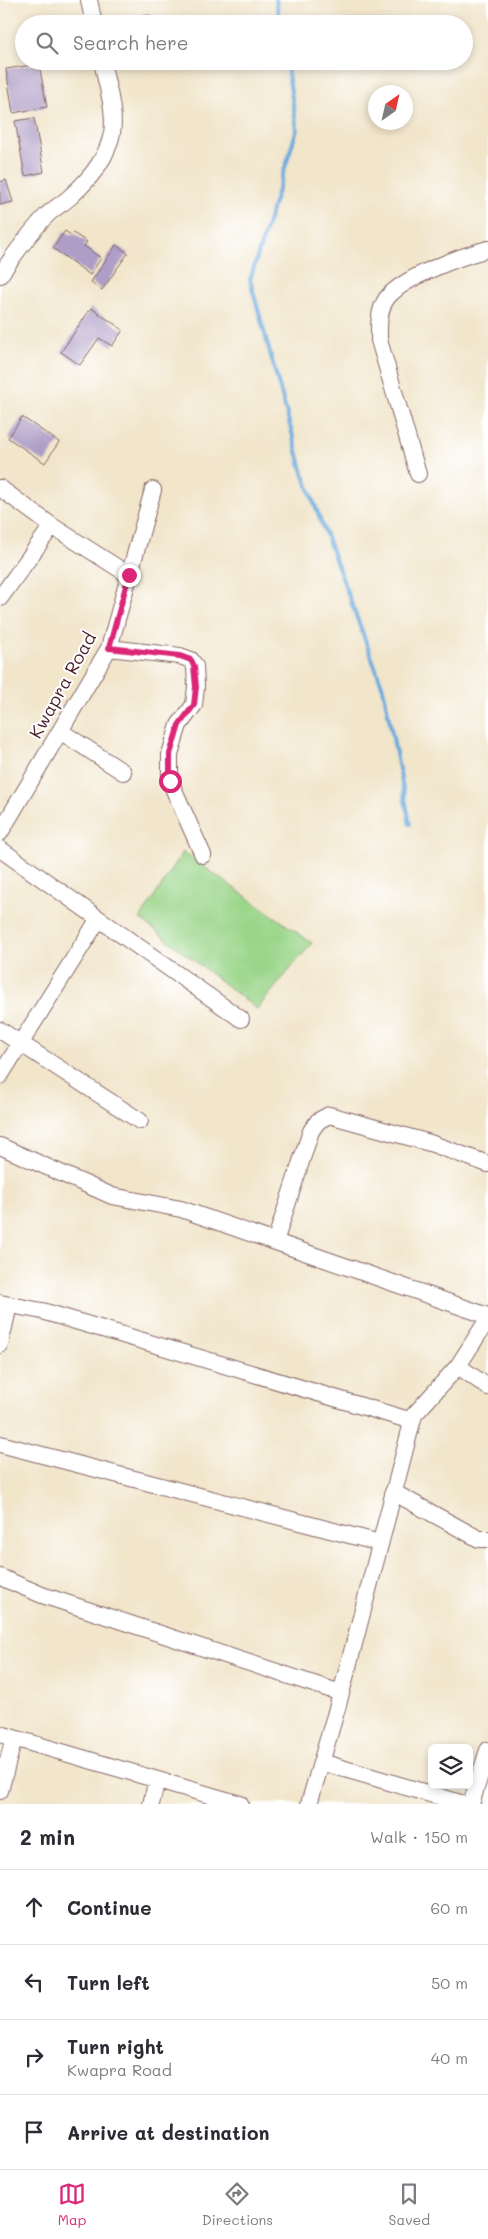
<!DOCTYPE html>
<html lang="en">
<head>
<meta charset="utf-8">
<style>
  :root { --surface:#fff; --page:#f2f2f3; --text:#2b2b33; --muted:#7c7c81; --line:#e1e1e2; --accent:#db2777 }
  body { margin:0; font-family:Mali,sans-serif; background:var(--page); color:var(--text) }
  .controls { position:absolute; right:15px; bottom:15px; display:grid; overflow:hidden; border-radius:8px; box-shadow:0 2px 8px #0003 }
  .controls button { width:45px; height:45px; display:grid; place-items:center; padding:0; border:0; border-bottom:1px solid var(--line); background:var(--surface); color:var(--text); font:25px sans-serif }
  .compass { position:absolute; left:368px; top:85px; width:45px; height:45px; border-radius:50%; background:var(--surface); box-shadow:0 2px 8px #0003; rotate:34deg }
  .stop { position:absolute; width:15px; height:15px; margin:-11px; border:4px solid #db2777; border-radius:50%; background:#fff }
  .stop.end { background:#db2777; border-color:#fff; box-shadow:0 1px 5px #0008 }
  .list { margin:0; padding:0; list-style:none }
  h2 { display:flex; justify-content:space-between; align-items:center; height:65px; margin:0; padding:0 20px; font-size:21px }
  h2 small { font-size:16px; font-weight:400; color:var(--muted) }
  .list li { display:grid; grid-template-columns:32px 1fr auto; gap:15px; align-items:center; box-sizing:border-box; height:75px; padding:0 20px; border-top:1px solid var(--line) }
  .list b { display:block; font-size:19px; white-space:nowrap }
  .list p { margin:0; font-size:16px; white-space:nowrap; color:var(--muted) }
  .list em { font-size:16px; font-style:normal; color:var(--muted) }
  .icon { flex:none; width:28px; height:28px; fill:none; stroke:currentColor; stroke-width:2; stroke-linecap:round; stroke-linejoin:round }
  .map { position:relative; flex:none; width:488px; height:1804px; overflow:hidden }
  .search { position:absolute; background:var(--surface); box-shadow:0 2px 8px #0003; left:15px; right:15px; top:15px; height:55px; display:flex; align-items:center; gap:12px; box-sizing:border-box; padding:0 18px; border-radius:28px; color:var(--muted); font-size:19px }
  .sheet { height:365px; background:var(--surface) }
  nav { display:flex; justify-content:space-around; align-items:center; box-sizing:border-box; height:70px; border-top:1px solid var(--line); background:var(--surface); font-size:14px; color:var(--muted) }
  nav a { display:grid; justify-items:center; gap:2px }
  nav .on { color:var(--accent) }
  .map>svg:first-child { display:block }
  .green { fill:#9ad589; stroke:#727a5a }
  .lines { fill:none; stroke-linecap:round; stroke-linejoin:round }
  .stream { stroke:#6baade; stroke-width:4 }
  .building { fill:#ae9dc6 }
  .minor-casing { stroke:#846463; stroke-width:18 }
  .minor { stroke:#fff; stroke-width:16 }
  .route { stroke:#db2777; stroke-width:6 }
  .labels { text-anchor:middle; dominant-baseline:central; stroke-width:4; stroke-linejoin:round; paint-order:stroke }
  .street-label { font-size:18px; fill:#4a1f2b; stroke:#fff }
</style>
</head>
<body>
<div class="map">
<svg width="488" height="1804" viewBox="0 0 488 1804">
  <rect width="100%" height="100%" fill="#fff"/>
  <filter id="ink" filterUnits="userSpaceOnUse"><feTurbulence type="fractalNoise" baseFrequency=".02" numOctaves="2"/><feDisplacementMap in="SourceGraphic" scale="10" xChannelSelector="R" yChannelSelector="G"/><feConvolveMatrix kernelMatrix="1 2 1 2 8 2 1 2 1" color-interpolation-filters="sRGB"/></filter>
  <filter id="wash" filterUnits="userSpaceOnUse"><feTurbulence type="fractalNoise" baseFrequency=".0096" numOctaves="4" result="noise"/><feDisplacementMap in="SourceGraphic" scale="20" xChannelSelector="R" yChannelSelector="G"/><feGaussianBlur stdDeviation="1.12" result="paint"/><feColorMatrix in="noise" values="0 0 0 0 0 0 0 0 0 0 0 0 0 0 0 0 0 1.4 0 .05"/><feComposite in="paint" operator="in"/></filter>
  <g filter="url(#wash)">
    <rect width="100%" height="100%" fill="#f1e5ca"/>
    <path class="green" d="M 183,852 L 312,943 L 257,1009 L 140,919 Z"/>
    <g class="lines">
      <path class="stream" d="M 276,0 L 280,24
        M 286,61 L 297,129 L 250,280 L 303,473 L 383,688 L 410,824"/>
    </g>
    <g id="blocks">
      <path class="building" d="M 150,15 L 151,24 L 126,24 L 125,18 Z
        M 39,64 L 47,107 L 13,113 L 6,69 Z
        M 34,118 L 44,172 L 25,176 L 15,121 Z
        M 6,180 L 13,202 L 0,205 L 0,182 Z
        M 65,231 L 71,235 L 73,233 L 87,242 L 84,246 L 101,258 L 90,275 L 53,248 Z
        M 116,245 L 128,253 L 102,290 L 91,282 Z
        M 91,308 L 123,330 L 112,346 L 99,338 L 80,365 L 61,352 Z
        M 22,417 L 59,442 L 45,463 L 8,438 Z"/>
    </g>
  </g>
  <g filter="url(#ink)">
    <use href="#blocks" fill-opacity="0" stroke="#846463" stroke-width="1"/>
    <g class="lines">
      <g class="minor-casing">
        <path id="minor" d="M 89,0 L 94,24
          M 0,275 C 15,254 29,233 47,215 C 54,208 64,203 71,196 C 90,179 107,159 112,133 C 116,111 106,83 102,61
          M 418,474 L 379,340 C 379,327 378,310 387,298 C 403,277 462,256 488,249
          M 0,488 L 52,526 L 129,575
          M 0,598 L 52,526
          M 109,648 L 180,656 L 191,660 L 195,666 L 196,687 L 194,705 L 179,725 L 170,754 L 170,781 L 203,855
          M 60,731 L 123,772
          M 0,833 L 109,648 L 153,490
          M 0,849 L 241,1019
          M 0,1030 L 140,1121
          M 0,1076 L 98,920
          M 0,1146 L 112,1196 L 181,1209 L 488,1316
          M 275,1242 L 311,1131 L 318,1121 L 329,1115 L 430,1143 L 488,1164
          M 0,1303 L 42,1311 L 412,1421
          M 0,1345 L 9,1305
          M 458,1366 L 488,1387
          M 0,1444 L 380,1543
          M 393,1492 L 479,1539 L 488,1539
          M 0,1577 L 42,1595 L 341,1693
          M 0,1734 L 240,1804
          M 321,1762 L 464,1804
          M 0,1791 L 14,1738
          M 151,1804 L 157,1780
          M 309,1804 L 338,1705 L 414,1415 L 458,1366 L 488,1319
          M 471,1804 L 488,1750"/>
      </g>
      <use href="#minor" class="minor"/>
    </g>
  </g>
  <g class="lines" filter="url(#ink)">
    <path class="route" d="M 129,575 L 109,648 L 180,656 L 191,660 L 194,666 L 196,687 L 194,705 L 179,725 L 170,754 L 170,781"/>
  </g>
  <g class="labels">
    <g class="street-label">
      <text transform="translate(62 685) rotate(-61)">Kwapra Road</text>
    </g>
  </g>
</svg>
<div class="controls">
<button><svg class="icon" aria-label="layers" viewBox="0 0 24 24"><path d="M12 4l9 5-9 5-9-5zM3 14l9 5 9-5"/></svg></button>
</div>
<svg class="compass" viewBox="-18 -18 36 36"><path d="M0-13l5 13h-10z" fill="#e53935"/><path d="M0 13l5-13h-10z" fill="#7c7c81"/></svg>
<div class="stop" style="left:170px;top:781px"></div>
<div class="stop end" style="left:129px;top:575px"></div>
<div class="search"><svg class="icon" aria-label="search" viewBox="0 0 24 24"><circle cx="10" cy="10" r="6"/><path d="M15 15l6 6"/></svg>Search here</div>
</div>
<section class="sheet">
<h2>2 min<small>Walk · 150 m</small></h2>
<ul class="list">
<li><svg class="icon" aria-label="ahead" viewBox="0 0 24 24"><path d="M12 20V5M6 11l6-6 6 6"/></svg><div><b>Continue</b></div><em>60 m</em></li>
<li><svg class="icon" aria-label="left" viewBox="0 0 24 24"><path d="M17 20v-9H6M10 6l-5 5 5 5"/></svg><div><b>Turn left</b></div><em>50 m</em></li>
<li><svg class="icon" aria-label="right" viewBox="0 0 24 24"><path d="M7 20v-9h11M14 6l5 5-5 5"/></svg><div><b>Turn right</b><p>Kwapra Road</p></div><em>40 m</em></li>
<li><svg class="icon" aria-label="arrive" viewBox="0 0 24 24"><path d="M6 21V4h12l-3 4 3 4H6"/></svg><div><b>Arrive at destination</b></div></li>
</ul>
</section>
<nav>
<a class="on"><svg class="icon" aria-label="map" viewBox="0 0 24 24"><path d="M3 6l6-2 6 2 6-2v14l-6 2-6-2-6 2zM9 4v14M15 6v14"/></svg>Map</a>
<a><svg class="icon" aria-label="directions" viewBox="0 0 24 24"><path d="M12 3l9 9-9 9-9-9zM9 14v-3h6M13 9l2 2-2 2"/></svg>Directions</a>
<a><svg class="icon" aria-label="saved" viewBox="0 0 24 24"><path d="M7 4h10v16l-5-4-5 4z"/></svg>Saved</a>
</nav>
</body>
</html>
